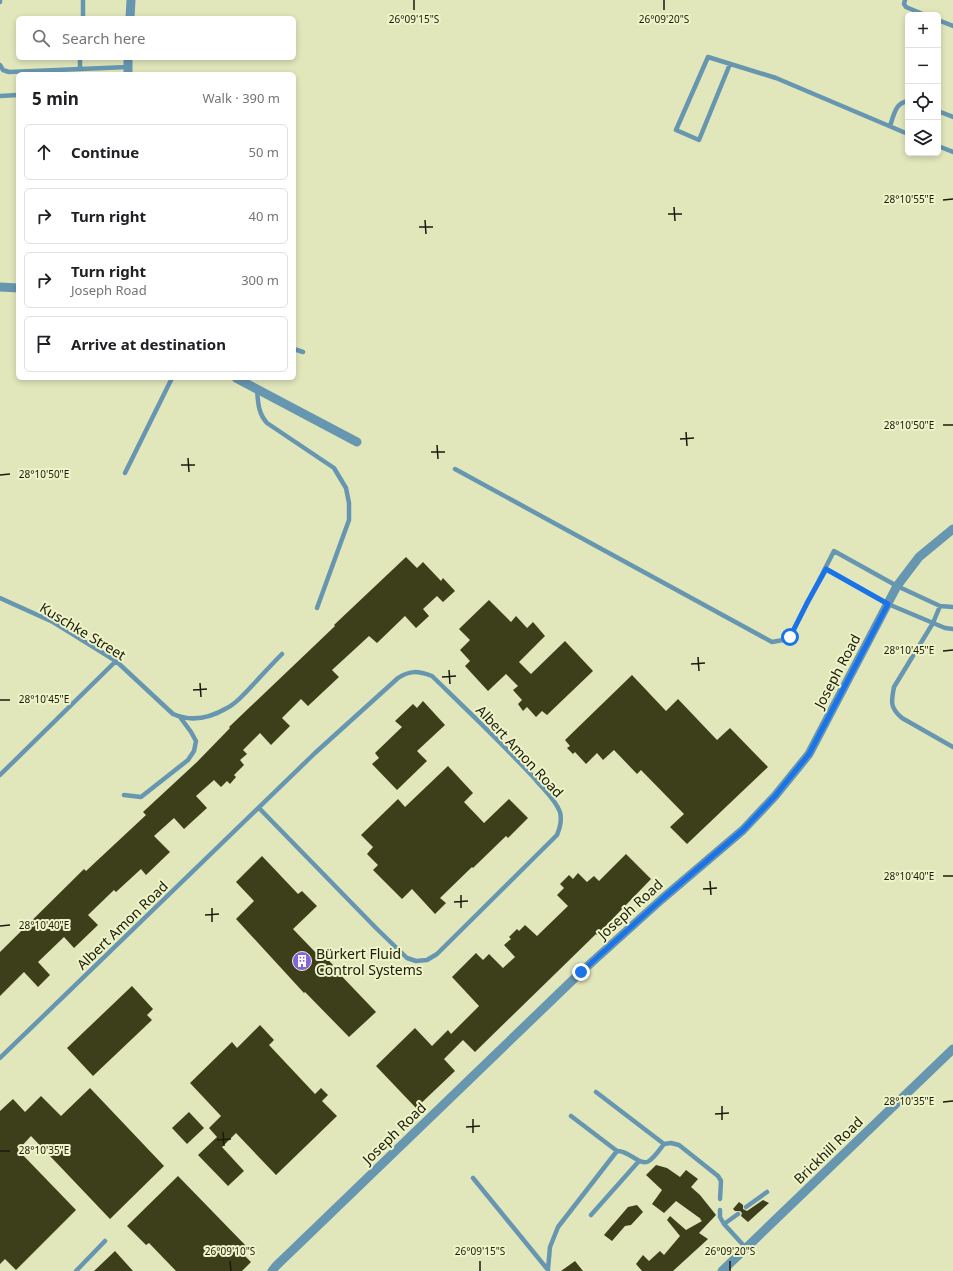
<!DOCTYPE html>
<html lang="en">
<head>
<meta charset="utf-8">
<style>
  :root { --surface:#fff; --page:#f6f6f6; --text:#202124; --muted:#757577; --line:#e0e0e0 }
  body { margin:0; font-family:"Noto Sans",sans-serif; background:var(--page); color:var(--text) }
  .controls { position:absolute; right:12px; top:12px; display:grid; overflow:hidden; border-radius:6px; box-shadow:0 2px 6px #0003 }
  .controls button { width:36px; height:36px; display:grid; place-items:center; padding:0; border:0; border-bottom:1px solid var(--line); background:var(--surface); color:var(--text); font:20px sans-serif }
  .stop { position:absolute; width:12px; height:12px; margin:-9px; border:3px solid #1a73e8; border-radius:50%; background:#fff }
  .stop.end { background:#1a73e8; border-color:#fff; box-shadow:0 1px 4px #0008 }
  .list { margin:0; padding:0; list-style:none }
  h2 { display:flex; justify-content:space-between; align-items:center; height:52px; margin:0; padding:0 16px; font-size:17px }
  h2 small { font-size:13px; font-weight:400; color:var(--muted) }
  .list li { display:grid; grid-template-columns:26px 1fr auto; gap:12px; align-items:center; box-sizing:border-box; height:56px; margin:0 8px 8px; padding:0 8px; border:1px solid var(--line); border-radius:6px }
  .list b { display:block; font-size:15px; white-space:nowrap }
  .list p { margin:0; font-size:13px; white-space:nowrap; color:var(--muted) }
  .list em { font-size:13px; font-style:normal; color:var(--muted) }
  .icon { flex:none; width:22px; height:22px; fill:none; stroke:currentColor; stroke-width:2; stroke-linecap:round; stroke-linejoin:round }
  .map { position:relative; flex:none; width:953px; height:1271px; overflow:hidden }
  .search { position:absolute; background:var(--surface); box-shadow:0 2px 6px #0003; left:16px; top:16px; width:280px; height:44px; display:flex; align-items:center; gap:10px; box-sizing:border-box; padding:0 14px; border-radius:6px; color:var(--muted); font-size:15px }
  .panel { position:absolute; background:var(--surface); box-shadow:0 2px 6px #0003; left:16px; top:72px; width:280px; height:308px; border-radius:6px }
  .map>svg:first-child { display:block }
  .building { fill:#3d3f1a }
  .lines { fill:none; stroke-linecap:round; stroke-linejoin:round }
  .lane { stroke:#6797b0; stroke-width:4.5 }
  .street { stroke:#6797b0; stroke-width:9 }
  .route { stroke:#1a73e8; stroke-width:5 }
  .ticks { fill:none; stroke:#1a1b0b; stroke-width:1.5 }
  .labels { text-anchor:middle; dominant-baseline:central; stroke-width:4; stroke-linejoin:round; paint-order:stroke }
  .street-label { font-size:14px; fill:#1a1b0b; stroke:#eff3c8 }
  .poi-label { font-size:14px; fill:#1a1b0b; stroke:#eff3c8; text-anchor:start }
  .ticks-label { font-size:10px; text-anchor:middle; fill:#1a1b0b; stroke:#eff3c8; stroke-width:4; stroke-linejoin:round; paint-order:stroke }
</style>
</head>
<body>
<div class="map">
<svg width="953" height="1271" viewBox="0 0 953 1271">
  <rect width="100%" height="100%" fill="#e2e6bb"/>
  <path class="building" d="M 406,557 L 417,568 L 423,562 L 441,581 L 443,578 L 455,591 L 443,602 L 437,596 L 423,609 L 429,616 L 416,628 L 405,616 L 377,643 L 369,636 L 356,648 L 332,670 L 339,677 L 308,706 L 301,699 L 282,718 L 290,726 L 271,745 L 260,733 L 243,750 L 247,754 L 240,760 L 244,765 L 234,775 L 236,777 L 230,784 L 227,781 L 221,787 L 214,780 L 196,796 L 207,808 L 184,829 L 174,818 L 154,836 L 170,852 L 146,875 L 141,869 L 116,892 L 114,890 L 88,915 L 98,925 L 74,948 L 64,937 L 38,962 L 50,975 L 38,987 L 24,972 L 0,996 L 0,952 L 84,869 L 86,871 L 146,815 L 143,812 L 197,762 L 230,728 L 229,727 L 335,626 L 334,625 Z
    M 489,600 L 511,622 L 516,616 L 527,628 L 533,622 L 545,636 L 519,662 L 531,674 L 565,641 L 593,671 L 547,715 L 542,711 L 536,717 L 527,707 L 523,711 L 518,704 L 522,700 L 513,690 L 518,686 L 506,674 L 488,691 L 465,666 L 470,661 L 460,650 L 470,640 L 459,629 Z
    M 632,675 L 666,711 L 678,699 L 717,740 L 730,728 L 768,767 L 687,844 L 670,827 L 684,814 L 641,770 L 637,774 L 614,750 L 603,760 L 597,753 L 586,764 L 575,752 L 573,754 L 567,748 L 570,746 L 565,740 Z
    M 423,701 L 445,725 L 417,751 L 427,761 L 397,790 L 372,764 L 379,758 L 375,753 L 402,727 L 395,721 L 413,704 L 417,708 Z
    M 448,766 L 473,793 L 464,802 L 484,823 L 509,799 L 528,818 L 508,838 L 506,836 L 473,868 L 472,867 L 440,898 L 446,903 L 435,914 L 412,889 L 402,899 L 373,870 L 378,865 L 367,854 L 373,847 L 361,835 L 398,799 L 405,807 Z
    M 626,854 L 651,879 L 597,935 L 596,934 L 475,1052 L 463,1040 L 444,1059 L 455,1071 L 416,1108 L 376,1066 L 415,1028 L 432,1046 L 448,1030 L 451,1034 L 479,1006 L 452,977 L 476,953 L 483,960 L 489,954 L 503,968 L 515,957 L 504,945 L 511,939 L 509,937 L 517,929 L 519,931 L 525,925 L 537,936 L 568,906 L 557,895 L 564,888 L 560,884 L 569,875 L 573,879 L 578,873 L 587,882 L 594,876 L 599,881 Z
    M 262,856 L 298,894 L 302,891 L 317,906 L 293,929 L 317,954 L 320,951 L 333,965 L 332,966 L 376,1012 L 349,1037 L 305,992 L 304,993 L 236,919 L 254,901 L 236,882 Z
    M 132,986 L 153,1009 L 147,1015 L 152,1020 L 93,1076 L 67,1048 Z
    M 260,1025 L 274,1040 L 269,1045 L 315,1094 L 321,1088 L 328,1095 L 322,1101 L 337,1116 L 276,1175 L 236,1133 L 222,1147 L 244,1171 L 228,1186 L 198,1155 L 217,1137 L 209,1128 L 221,1116 L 190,1083 L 232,1042 L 237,1048 Z
    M 90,1088 L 164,1166 L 110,1219 L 31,1136 L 18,1150 L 76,1210 L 16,1270 L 5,1259 L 0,1264 L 0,1111 L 13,1099 L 25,1112 L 41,1096 L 61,1116 Z
    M 189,1112 L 204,1128 L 187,1144 L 172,1128 Z
    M 656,1165 L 667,1168 L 680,1177 L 686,1170 L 698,1179 L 691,1187 L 700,1195 L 716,1215 L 699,1233 L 708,1239 L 673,1271 L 642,1271 L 636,1264 L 643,1255 L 649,1261 L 660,1251 L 664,1255 L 680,1236 L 667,1220 L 670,1216 L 686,1230 L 702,1221 L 700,1219 L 701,1219 L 676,1201 L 664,1213 L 652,1204 L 662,1190 L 646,1175 Z
    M 178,1176 L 248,1248 L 242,1253 L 251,1262 L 242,1271 L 176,1271 L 149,1243 L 146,1245 L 127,1226 Z
    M 763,1200 L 769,1203 L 748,1222 L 741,1216 L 742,1213 L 740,1211 L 735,1211 L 733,1209 L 739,1202 L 743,1205 L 743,1209 L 747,1211 Z
    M 637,1205 L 643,1212 L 631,1225 L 625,1226 L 612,1241 L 604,1235 L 628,1207 Z
    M 115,1251 L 133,1271 L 94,1271 Z
    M 575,1261 L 583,1271 L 561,1271 Z"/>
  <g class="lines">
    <path class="lane" d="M 905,0 L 904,4 L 906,7 L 925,15
      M 0,2 L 0,0
      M 83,18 L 83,0
      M 938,20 L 953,26
      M 730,64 L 699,140 L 676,130 L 708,57 L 776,78 L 908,134
      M 0,65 L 3,70 L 9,72 L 128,67
      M 80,69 L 80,58
      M 0,96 L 18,95
      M 938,111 L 953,117
      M 890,126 C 894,115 895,103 908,101
      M 938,146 L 953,152
      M 294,349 L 303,352
      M 257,389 C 258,402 258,413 267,423 L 334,468 L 346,488 L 349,503 L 349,520 L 317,608
      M 455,469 L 772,642 L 783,640 L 790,637 L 834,551 L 897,586 L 940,606 L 953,607
      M 125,473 L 172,378
      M 826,569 L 888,604 L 945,628 L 953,629
      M 0,598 L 53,622 L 116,661 L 173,714 C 191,722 210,718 227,708 C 236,704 243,695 250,688 C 261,676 271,665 282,654
      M 940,606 L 933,623 L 894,687 C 891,702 890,708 902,718 L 953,747
      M 0,775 L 116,661
      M 124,795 L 141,797 L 188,760 L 194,751 L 196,741 L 191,732 L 180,717
      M 0,1058 L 315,753 L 398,678 C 410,670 418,671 432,676 C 467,710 503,744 536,780 C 544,790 555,799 560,812 C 562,820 560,828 557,835 L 437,954 L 427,960 L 416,961 L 407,958 L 376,928 L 259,808
      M 596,1092 L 664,1144
      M 571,1116 L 617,1151
      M 473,1178 L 548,1270
      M 746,1207 L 767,1192
      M 720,1210 L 720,1217 L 724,1224 L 746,1248
      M 591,1215 L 639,1161
      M 724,1224 L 738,1214
      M 548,1269 L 550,1247 L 558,1227 L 617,1151 C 629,1150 640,1167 649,1161 C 655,1157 660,1149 664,1144 L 671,1143 L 679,1145 L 718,1176 L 721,1181 L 720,1199
      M 76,1271 L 105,1241"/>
    <path class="street" d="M 130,18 L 131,0
      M 128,74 L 128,58
      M 0,287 L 18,288
      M 236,378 L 357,442
      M 272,1271 L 276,1266 L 581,972 L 662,899 L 743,830 L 775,796 L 809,754 L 897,586 L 919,557 L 953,529
      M 722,1271 L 953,1049"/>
  </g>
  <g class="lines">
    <path class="route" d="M 581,972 L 662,899 L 743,830 L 775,796 L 809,754 L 888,604 L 826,569 L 807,603 L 790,637"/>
  </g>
  <path class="ticks" d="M 414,0 L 414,10M 664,0 L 664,10M 943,200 L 953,199M 674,207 L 675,221M 668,214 L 682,214M 425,220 L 426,234M 419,227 L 433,227M 943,425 L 953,425M 686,432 L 687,446M 680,439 L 694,438M 437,445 L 438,459M 431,452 L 445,452M 188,458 L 189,472M 181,465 L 195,465M 0,475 L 10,474M 943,651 L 953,650M 698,657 L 699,671M 691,664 L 705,663M 449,670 L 450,684M 442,677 L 456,676M 200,683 L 201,697M 193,690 L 207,689M 0,700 L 10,700M 943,876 L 953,876M 710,881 L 711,895M 703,889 L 717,888M 461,895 L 461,908M 454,902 L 468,901M 212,908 L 212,922M 205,915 L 219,914M 0,926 L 10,925M 943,1102 L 953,1101M 722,1106 L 722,1120M 715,1114 L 729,1113M 473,1119 L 473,1133M 466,1127 L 480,1126M 223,1132 L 224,1146M 217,1140 L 231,1139M 0,1151 L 10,1151M 230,1261 L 231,1271M 480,1261 L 480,1271M 730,1261 L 730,1271"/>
  <defs>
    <g id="building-disc" transform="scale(1)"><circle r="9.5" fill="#8262dd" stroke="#eff3c8"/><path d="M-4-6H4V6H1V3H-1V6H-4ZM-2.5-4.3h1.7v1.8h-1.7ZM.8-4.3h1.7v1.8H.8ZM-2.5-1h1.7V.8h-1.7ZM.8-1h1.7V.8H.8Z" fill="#fff"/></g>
  </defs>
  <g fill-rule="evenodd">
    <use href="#building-disc" x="302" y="961"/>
  </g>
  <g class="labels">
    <g class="street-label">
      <text transform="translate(83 631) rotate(31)">Kuschke Street</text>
      <text transform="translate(837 671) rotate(-62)">Joseph Road</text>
      <text transform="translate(520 751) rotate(47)">Albert Amon Road</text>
      <text transform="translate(630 909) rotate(-42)">Joseph Road</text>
      <text transform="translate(122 925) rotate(-44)">Albert Amon Road</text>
      <text transform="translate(394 1133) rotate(-44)">Joseph Road</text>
      <text transform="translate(828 1150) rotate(-44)">Brickhill Road</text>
    </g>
    <g class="poi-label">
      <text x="316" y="953">Bürkert Fluid<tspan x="316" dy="16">Control Systems</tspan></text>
    </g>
  </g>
  <g class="ticks-label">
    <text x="414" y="23">26°09'15"S</text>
    <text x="664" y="23">26°09'20"S</text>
    <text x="909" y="203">28°10'55"E</text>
    <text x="909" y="429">28°10'50"E</text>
    <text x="44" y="478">28°10'50"E</text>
    <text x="909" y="654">28°10'45"E</text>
    <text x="44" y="703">28°10'45"E</text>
    <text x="909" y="880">28°10'40"E</text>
    <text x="44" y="929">28°10'40"E</text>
    <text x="909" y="1105">28°10'35"E</text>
    <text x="44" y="1154">28°10'35"E</text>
    <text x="230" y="1255">26°09'10"S</text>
    <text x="480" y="1255">26°09'15"S</text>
    <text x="730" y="1255">26°09'20"S</text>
  </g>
</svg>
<div class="controls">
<button>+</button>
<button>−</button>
<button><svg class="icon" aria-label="locate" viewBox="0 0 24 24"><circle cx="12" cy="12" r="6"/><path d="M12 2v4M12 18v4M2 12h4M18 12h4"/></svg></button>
<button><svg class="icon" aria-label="layers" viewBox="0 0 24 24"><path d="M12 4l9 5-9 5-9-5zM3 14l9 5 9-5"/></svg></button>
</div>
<div class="stop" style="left:790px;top:637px"></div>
<div class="stop end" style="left:581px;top:972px"></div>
<div class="search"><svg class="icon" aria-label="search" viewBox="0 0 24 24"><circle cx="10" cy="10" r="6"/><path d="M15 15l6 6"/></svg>Search here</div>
<section class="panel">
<h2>5 min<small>Walk · 390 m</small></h2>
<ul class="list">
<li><svg class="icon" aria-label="ahead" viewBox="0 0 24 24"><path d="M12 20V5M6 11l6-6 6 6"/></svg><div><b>Continue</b></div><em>50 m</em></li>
<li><svg class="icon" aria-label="right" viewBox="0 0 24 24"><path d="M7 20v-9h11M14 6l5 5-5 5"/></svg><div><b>Turn right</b></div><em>40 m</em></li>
<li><svg class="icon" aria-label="right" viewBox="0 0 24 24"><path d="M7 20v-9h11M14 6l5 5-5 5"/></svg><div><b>Turn right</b><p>Joseph Road</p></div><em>300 m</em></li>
<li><svg class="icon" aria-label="arrive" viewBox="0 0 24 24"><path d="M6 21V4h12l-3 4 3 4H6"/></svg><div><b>Arrive at destination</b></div></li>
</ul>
</section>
</div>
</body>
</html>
